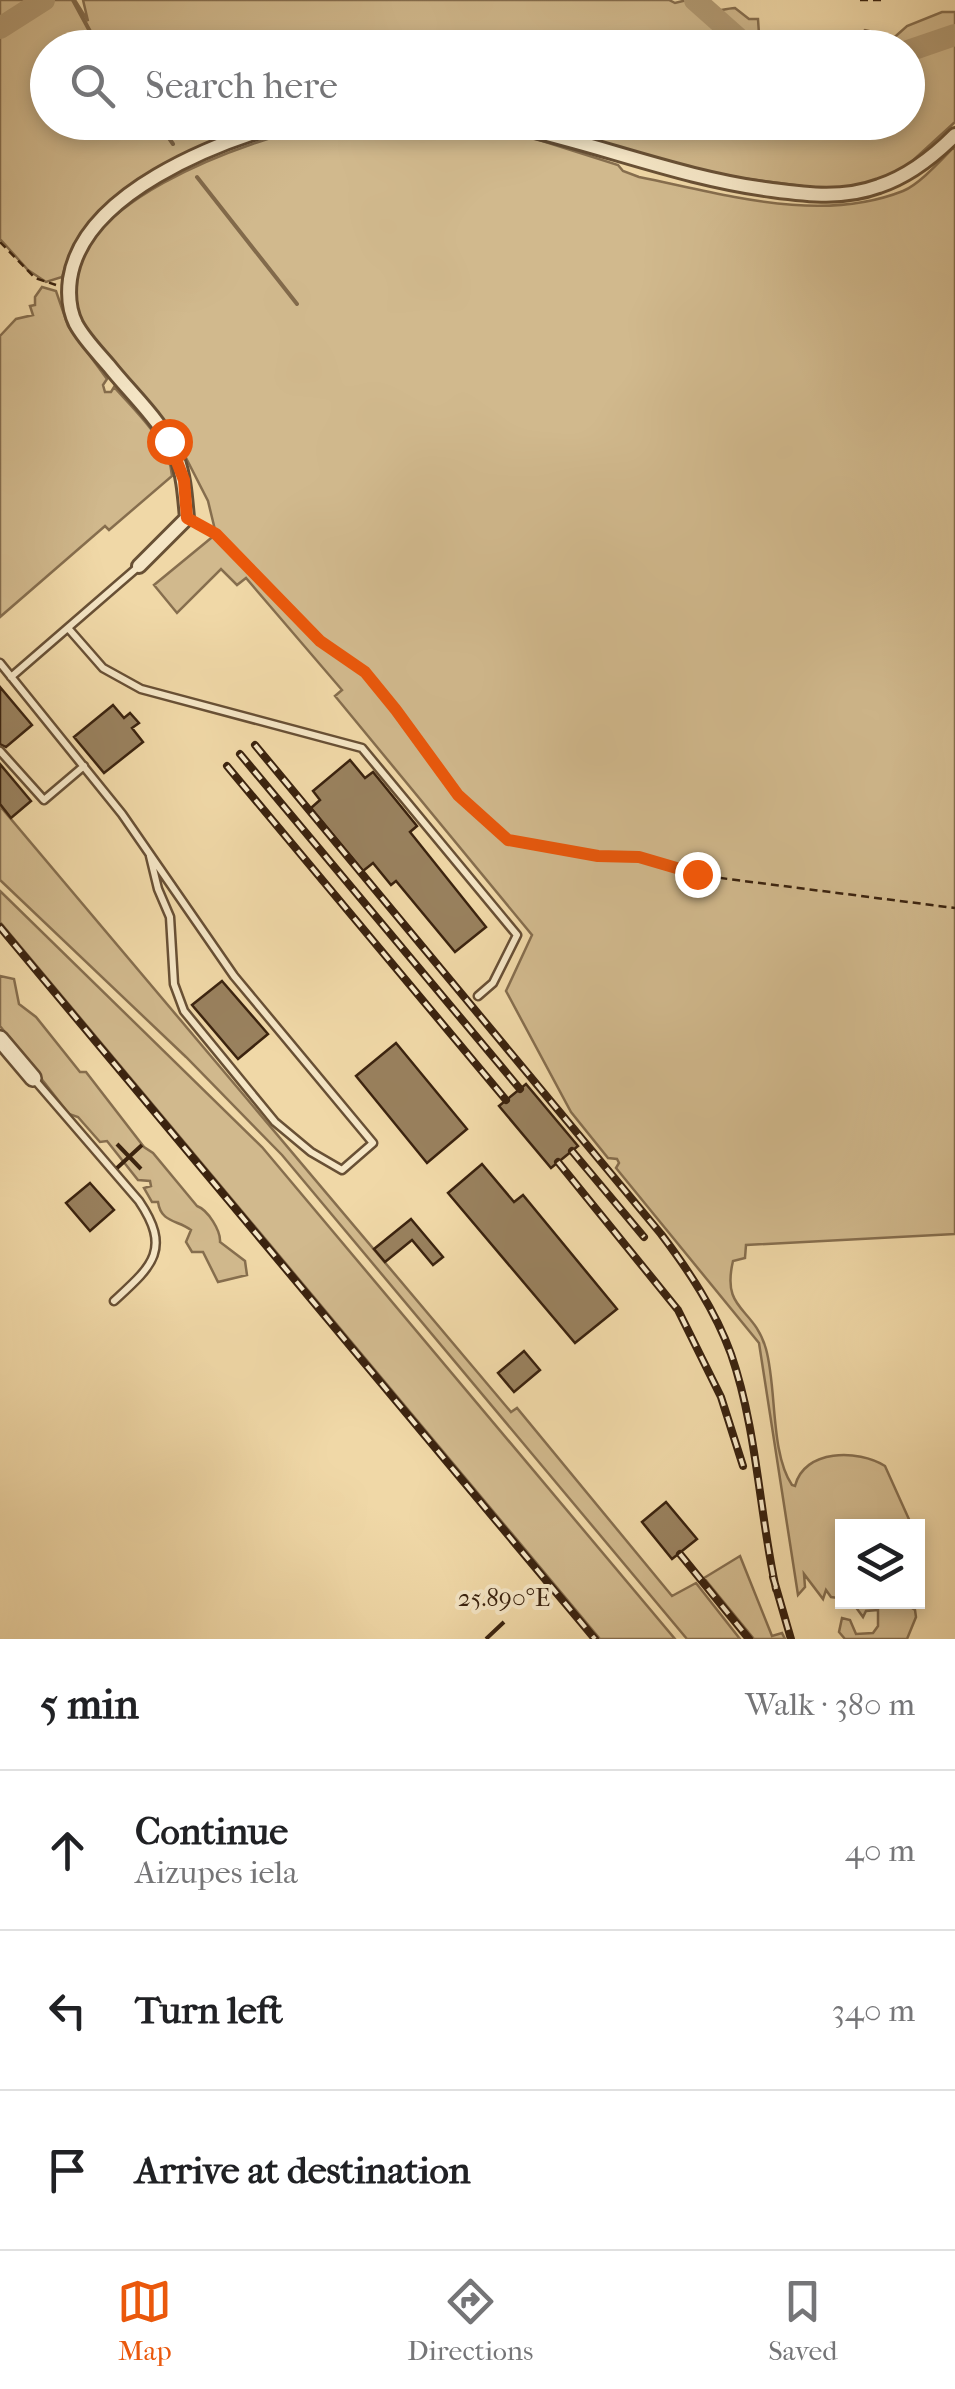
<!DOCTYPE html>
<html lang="en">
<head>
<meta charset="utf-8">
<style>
  :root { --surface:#fff; --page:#f6f6f6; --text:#202124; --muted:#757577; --line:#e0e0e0; --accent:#ea580c }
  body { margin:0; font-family:"IM FELL French Canon",serif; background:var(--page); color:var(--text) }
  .controls { position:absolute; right:30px; bottom:30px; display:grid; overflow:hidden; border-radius:0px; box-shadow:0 5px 15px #0003 }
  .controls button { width:90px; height:90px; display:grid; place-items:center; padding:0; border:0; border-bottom:2px solid var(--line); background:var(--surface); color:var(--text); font:50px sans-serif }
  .stop { position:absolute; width:30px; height:30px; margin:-22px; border:8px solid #ea580c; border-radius:50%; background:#fff }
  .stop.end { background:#ea580c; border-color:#fff; box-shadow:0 2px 10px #0008 }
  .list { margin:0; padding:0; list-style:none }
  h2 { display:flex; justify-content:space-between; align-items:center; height:130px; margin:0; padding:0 40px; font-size:42px }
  h2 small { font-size:32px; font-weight:400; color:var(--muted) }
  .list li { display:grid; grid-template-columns:65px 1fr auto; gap:30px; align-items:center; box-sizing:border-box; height:160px; padding:0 40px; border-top:2px solid var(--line) }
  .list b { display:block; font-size:38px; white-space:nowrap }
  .list p { margin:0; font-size:32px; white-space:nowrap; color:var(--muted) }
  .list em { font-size:32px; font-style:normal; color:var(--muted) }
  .icon { flex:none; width:55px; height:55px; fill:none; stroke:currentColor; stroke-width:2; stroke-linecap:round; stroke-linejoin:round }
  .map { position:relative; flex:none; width:955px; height:1639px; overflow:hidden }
  .search { position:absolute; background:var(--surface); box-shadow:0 5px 15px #0003; left:30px; right:30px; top:30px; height:110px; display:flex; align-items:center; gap:25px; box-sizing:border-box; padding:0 35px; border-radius:55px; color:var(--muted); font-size:38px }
  .sheet { height:610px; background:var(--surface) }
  nav { display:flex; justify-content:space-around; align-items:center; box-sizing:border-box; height:140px; border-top:2px solid var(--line); background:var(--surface); font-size:28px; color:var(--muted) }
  nav a { display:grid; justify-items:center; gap:5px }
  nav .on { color:var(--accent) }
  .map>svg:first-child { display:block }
  .green { fill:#d1b98d; stroke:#866e4e; stroke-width:2.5 }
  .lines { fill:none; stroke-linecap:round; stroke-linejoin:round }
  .stream { stroke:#826a4b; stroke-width:4 }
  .river { stroke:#b29a73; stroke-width:22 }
  .building { fill:#99815e; stroke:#3b230f; stroke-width:2.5 }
  .service-casing { stroke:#685035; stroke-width:11 }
  .minor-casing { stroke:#685035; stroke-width:18 }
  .tertiary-casing { stroke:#685035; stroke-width:20 }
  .path { stroke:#3b230f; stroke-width:2.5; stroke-dasharray:8 5; stroke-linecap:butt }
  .service { stroke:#f5e6c6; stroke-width:6 }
  .minor { stroke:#f5e6c6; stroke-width:12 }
  .tertiary { stroke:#f5e6c6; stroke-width:15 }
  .rail-casing { stroke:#3b230f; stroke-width:8 }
  .rail { stroke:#f5e6c6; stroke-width:4; stroke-dasharray:11; stroke-linecap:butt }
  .route { stroke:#ea580c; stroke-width:12 }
  .ticks { fill:none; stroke:#3b230f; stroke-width:4 }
  .ticks-label { font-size:25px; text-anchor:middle; fill:#3b230f; stroke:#f5e6c6; stroke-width:8; stroke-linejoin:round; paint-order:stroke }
</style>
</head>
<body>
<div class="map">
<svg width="955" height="1639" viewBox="0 0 955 1639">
  <rect width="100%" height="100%" fill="#f0d8a7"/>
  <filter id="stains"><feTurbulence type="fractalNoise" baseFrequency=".002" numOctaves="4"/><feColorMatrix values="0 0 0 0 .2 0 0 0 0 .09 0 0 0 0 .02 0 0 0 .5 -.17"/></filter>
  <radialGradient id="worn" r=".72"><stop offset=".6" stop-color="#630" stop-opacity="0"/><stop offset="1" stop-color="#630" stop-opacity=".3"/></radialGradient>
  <path class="green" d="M 0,0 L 75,0 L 88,21 L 83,0 L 669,0 L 675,3 L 687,0 C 700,20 717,9 735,8 L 749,19 L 758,19 L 759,34 L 766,45 L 772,40 L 778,47 L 48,48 L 48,122 L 265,123 C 187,147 85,191 62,277 L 46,282 L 28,270 L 0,239 Z
    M 942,12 L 955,12 L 955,122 L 908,165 L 885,177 L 856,187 L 825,189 L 741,178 L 671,164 L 532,123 L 908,122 L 908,48 L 855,47 L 854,40 L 865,30 L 882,34 L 882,41 L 888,43 L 907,26 Z
    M 328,123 L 456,123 L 533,138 L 618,165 L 623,171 L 639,177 C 724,194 820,224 903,191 C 920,184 942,159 955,146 L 955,1234 L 746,1245 L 745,1258 L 733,1261 C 721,1312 754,1306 766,1349 C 777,1388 770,1452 792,1485 L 795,1486 C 804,1449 858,1449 885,1466 L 912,1526 L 842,1526 L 842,1594 L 838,1598 L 831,1597 L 826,1590 L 823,1599 L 804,1574 L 805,1587 L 798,1595 L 759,1343 L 616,1168 L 619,1163 L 617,1159 L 608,1158 L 571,1112 L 506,991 L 532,935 L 335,696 L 342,690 L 246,578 L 237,585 L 221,569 L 177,613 L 154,585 L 216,534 L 208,501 L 183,452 L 184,450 C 162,422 139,394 117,367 C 103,349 85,332 78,311 C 44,206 256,137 328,123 Z
    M 42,287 L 56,291 L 68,326 L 107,379 L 103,385 L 105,392 L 111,392 L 114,387 C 136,412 170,443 172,476 L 109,530 L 105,526 L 0,617 L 0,336 L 16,319 L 33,315 L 30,306 L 35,305 L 35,297 Z
    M 0,806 L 511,1412 L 517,1408 L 672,1596 L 696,1583 L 740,1639 L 687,1639 L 282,1155 L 186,1057 L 0,880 Z
    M 0,891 L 262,1147 L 675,1639 L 600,1639 L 0,922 Z
    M 0,976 L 14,979 L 19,1004 L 36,1017 L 80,1072 L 86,1072 L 144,1147 L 153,1153 L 197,1206 C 208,1210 221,1231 220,1242 L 245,1261 L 247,1275 L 218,1282 L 203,1252 L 192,1252 L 186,1242 L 191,1230 C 178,1220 161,1223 158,1202 L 152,1202 L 144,1188 L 151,1186 L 150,1181 L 138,1180 L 107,1141 L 100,1142 L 78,1117 L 69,1114 L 0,1026 Z
    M 740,1556 L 772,1636 L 782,1633 L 785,1639 L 754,1639 L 704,1578 Z
    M 844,1602 L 903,1602 L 915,1610 L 916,1617 L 907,1639 L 845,1639 L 839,1632 L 842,1618 L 850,1620 L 856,1634 L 873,1633 L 878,1626 L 878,1610 L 866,1611 L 863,1617 L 855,1606 L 847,1606 Z"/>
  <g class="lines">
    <path class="stream" d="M 73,0 L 99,48
      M 158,122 L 173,144
      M 197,177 L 297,304"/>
    <path class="river" d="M 695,0 L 749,48
      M 0,28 L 44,0
      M 908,51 L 955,35"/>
  </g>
  <path class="building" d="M 0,687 L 32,725 L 6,747 L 0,744 Z
    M 113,705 L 124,718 L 130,713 L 139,723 L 132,728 L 143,742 L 104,773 L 74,737 Z
    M 350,760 L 365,778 L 373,772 L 417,826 L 410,832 L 486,927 L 455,952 L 396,881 L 391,885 L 373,863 L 363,871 L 311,808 L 320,800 L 313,791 Z
    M 0,764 L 31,801 L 11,818 L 0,804 Z
    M 222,981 L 268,1034 L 238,1059 L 192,1005 Z
    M 396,1043 L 467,1129 L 427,1163 L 356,1076 Z
    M 526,1084 L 578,1146 L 551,1168 L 499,1106 Z
    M 482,1164 L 514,1202 L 523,1195 L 617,1309 L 575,1343 L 448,1193 Z
    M 90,1183 L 114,1210 L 90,1231 L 66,1203 Z
    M 411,1219 L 443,1257 L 433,1265 L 412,1240 L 385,1262 L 374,1249 Z
    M 524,1351 L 540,1370 L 514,1392 L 498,1373 Z
    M 666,1502 L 697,1539 L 672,1559 L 642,1522 Z"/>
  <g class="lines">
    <g class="service-casing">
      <path id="service" d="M 68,628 L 103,668 L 141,689 L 362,748 L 517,935 L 493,983 L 478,996
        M 0,663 L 122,814 L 234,976 L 373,1143 L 342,1170 L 311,1152 L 275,1122 L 184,1011 L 174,984 L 170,917 L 158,889 L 150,856
        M 11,677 L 138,567
        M 0,751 L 44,800 L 84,766
        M 33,1078 L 139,1201 C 172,1250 152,1266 114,1301"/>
    </g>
    <g class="minor-casing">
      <path id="minor" d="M 495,122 C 589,140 677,178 772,190 C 809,195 844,199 879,186 C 909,176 933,157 955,135
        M 139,566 L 187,518 C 185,497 184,477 177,458 C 165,424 131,394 109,366 C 98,353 84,339 76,324 C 69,310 68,294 70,279 C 83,193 216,142 290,122"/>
    </g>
    <g class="tertiary-casing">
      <path id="tertiary" d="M 0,1039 L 33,1078"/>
    </g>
    <path class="path" d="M 860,0 L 884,0
      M 0,242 L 35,278 L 56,285
      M 197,523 L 215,534 L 320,641 L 365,673 L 396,709 L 459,795 L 508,841 L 598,856 L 639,857 L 697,875 L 955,908"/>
    <use href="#service" class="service"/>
    <use href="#minor" class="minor"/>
    <use href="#tertiary" class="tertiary"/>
    <g class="rail-casing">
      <path id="rail" d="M 255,745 L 661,1234 C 689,1271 715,1310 731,1354 C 757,1429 759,1511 776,1589
        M 240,754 L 520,1089
        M 227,766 L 506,1100
        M 0,927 L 595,1639
        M 572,1151 L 644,1237
        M 558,1162 L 678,1310 L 721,1397 L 743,1466
        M 680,1554 L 749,1639
        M 773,1577 L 791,1639"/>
    </g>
    <use href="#rail" class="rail"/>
  </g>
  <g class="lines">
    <path class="route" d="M 169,441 L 184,480 L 187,518 L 216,534 L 320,641 L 365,672 L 396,710 L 458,795 L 508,840 L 598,856 L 639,857 L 697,874"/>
  </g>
  <path class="ticks" d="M 117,1144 L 141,1169M 117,1168 L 142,1145M 486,1639 L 504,1622"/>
  <g class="ticks-label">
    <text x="504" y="1606">25.890°E</text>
  </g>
  <rect width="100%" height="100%" filter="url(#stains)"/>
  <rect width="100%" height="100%" fill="url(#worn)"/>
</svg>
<div class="controls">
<button><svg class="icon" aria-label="layers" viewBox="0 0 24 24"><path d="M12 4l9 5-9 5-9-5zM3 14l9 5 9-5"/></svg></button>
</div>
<div class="stop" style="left:169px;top:441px"></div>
<div class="stop end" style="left:697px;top:874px"></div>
<div class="search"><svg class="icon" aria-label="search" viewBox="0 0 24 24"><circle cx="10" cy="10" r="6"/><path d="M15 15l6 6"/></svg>Search here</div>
</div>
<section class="sheet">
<h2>5 min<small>Walk · 380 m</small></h2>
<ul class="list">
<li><svg class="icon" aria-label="ahead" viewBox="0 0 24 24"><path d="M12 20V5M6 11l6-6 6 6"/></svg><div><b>Continue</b><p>Aizupes iela</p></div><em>40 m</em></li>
<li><svg class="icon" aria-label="left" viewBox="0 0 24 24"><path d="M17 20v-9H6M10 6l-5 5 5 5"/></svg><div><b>Turn left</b></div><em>340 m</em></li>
<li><svg class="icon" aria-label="arrive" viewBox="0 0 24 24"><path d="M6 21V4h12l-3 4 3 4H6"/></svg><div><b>Arrive at destination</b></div></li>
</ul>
</section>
<nav>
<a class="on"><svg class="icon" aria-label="map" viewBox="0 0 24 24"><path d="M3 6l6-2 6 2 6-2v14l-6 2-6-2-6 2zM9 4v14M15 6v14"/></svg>Map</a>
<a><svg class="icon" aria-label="directions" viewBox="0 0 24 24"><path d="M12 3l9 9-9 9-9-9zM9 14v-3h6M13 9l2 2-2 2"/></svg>Directions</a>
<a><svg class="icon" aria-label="saved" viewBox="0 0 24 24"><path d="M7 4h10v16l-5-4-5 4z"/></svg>Saved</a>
</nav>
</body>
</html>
